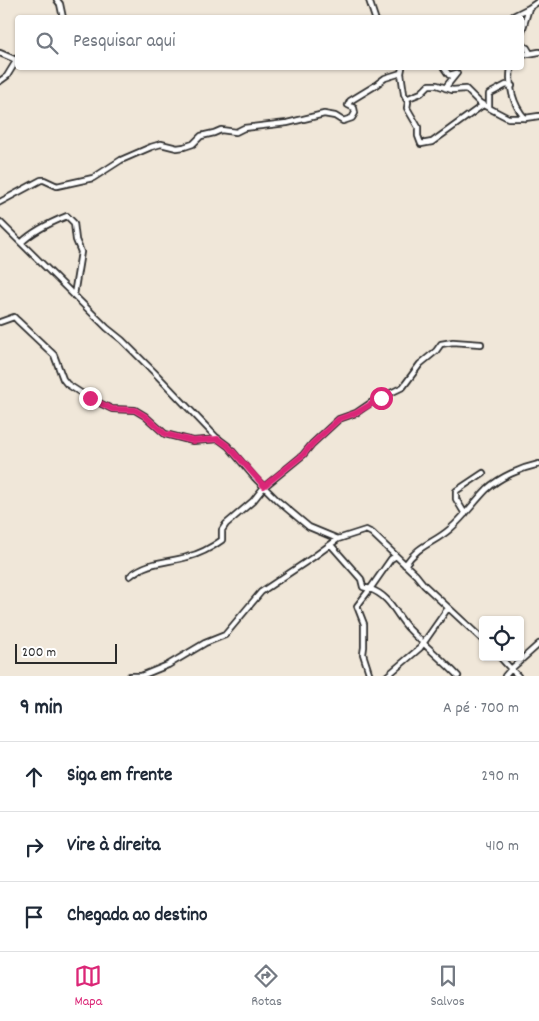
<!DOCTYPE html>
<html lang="pt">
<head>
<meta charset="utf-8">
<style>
  :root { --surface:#fff; --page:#f6f6f7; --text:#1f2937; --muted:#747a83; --line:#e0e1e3; --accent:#db2777 }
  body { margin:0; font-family:Dekko,sans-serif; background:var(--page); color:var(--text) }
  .controls { position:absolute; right:15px; bottom:15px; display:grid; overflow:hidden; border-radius:5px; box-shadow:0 1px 4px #0004 }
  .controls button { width:45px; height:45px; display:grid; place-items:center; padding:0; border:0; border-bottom:1px solid var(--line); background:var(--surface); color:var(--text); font:25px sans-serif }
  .scale { position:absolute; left:15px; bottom:12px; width:102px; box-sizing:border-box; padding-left:5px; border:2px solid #2b2b2b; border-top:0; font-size:14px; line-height:18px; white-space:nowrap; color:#2b2b2b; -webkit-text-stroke:4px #fff; paint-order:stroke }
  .stop { position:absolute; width:15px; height:15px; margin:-11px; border:4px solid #db2777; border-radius:50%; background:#fff }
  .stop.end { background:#db2777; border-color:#fff; box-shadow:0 1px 5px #0008 }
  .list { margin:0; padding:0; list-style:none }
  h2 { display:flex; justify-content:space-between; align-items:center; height:65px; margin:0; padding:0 20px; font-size:21px }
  h2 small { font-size:16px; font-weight:400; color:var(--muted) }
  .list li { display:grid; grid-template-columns:32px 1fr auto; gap:15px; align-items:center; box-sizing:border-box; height:70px; padding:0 20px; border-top:1px solid var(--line) }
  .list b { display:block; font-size:19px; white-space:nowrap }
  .list em { font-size:16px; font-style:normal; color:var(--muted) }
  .icon { flex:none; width:28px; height:28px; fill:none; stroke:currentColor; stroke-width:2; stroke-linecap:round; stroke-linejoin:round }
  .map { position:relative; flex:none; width:539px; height:676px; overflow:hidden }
  .search { position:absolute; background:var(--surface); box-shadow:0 1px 4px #0004; left:15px; right:15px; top:15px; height:55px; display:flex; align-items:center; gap:12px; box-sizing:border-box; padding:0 18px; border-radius:5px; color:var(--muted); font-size:19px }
  .sheet { height:275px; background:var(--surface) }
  nav { display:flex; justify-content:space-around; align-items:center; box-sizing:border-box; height:70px; border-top:1px solid var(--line); background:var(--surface); font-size:14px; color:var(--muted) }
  nav a { display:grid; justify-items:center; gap:2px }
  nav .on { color:var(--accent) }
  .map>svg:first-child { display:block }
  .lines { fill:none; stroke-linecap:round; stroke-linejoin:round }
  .minor-casing { stroke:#2b2b2b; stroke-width:8 }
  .minor { stroke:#fff; stroke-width:4.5 }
  .route { stroke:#db2777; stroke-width:6 }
</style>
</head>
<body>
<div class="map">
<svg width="539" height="676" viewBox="0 0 539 676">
  <rect width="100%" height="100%" fill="#f0e7d9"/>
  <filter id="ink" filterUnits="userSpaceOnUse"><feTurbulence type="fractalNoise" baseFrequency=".02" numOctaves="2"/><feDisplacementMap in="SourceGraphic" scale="10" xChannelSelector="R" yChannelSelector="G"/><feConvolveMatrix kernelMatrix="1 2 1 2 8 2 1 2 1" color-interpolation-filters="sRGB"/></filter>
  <g filter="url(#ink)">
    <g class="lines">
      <g class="minor-casing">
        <path id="minor" d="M 57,0 L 60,4 L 63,18
          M 369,0 L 375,18
          M 509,18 L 529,8 L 539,1
          M 522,31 L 529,8
          M 522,45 L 527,48 L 530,53
          M 0,53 L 14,59 L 15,61
          M 522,55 L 539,52
          M 402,68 L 401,73 L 404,94 L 408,102 L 407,108 L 418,127 L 418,136 L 421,144 L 432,142 L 483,105
          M 444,68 L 449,75 L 457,73 L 445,88
          M 511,68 C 508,85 513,105 525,118
          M 0,81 L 7,76 L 18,58
          M 512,86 L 506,85 L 489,94 L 489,108 L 508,118 L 525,118 L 539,116
          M 406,99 L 421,93 L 429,85 L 437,85 L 452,90 L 466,89 L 480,103 L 489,108
          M 0,202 L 41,180 L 44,180 L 57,186 L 93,178 L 121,160 L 151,147 L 161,144 L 177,148 L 184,147 L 193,144 L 201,136 L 214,133 L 221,130 L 236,132 L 244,128 L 287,123 L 324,114 L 335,116 L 343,121 L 352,118 L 355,113 L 354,108 L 348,105 L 350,101 L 373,87 L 385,78 L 401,73
          M 0,222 L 107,328 L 122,340 L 154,372 L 216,437 L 228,446 L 255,478 L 278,501 L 309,527 L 338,539 L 312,558 L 261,592 L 225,635 L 205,643 L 168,665 L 141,676 L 130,676
          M 21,243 C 33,231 52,222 67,216 L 74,223 L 76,240 L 81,252 L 74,295
          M 0,322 L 14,317 L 17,320 L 54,355 L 63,379 L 67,384 L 89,398 L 112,409 L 135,410 L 145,416 L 165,434 L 193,441 L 219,439
          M 465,514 L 456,499 L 456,491 L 483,473
          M 338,539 L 366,530 L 372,533 L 416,575 L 424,585 L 483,640
          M 331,545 L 361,579 L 363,587 L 370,589 L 357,606 L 364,624 L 364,647 L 363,654 L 370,676
          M 396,556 L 391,559 L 370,589 C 391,596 396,616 410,630 C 425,646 443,660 458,676
          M 405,565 C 419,544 433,544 450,529 C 464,517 474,502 487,489 C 500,477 521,468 539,464
          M 130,576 C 148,561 166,563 187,557 C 200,554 211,548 222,540 L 222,530 L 226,524 L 253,501 L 264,487 L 303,455 L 312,444 L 339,419 L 356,413 L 372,402 L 403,387 L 420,364 L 436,351 L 441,344 L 453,342 L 481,344
          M 500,657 L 511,669 L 505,676
          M 387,676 L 420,648 L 448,608
          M 518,676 L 511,669 L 539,644"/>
      </g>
      <use href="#minor" class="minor"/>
    </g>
  </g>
  <g class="lines" filter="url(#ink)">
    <path class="route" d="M 90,398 L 112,409 L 135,410 L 145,416 L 165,434 L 193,441 L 218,439 L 228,446 L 264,486 L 303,455 L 312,444 L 339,419 L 356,413 L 381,398"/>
  </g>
</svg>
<div class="controls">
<button><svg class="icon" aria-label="locate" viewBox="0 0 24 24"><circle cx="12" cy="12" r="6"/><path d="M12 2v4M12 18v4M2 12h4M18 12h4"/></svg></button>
</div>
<div class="scale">200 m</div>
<div class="stop" style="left:381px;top:398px"></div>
<div class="stop end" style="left:90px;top:398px"></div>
<div class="search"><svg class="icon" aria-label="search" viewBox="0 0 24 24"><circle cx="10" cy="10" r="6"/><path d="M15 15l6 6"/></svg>Pesquisar aqui</div>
</div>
<section class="sheet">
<h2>9 min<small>A pé · 700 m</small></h2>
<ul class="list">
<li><svg class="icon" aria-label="ahead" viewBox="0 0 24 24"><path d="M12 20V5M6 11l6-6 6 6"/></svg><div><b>Siga em frente</b></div><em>290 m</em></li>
<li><svg class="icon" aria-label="right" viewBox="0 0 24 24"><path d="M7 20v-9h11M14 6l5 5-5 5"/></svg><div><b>Vire à direita</b></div><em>410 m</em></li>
<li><svg class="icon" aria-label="arrive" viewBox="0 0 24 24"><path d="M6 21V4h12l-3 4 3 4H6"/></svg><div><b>Chegada ao destino</b></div></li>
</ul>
</section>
<nav>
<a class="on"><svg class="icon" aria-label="map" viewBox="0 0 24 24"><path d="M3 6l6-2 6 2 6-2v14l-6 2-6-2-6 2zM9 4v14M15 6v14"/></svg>Mapa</a>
<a><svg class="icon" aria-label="directions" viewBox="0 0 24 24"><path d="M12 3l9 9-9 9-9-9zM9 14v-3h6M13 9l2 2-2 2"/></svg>Rotas</a>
<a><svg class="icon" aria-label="saved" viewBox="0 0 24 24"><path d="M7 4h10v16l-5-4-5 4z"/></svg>Salvos</a>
</nav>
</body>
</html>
